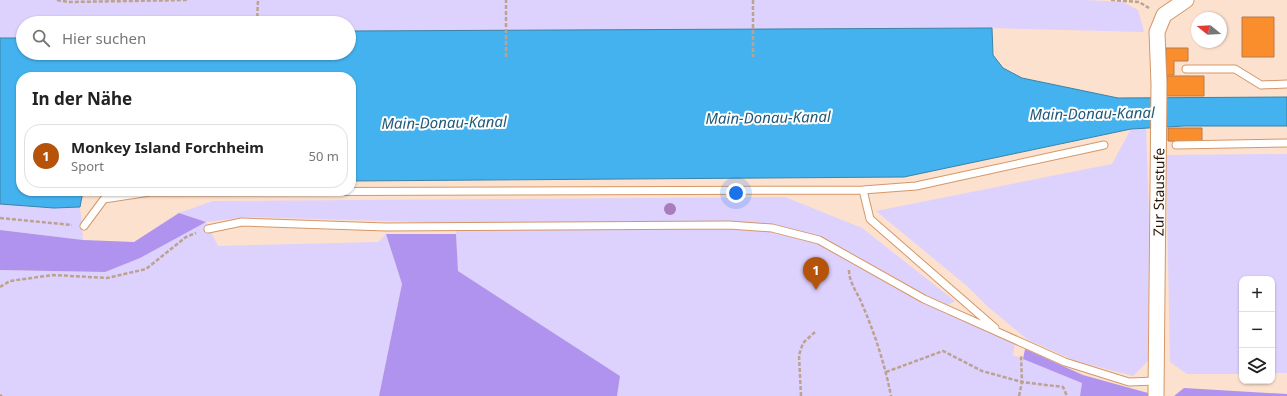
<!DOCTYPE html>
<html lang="de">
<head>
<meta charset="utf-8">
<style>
  :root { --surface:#fff; --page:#f6f6f6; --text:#222; --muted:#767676; --line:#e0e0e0; --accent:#b45309 }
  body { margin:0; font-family:"Noto Sans",sans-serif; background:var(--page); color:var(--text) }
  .controls { position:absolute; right:12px; bottom:12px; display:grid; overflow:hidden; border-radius:8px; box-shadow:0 1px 3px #0004 }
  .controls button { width:36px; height:36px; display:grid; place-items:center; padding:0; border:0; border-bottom:1px solid var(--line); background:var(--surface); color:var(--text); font:20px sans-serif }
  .compass { position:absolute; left:1191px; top:12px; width:36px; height:36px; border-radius:50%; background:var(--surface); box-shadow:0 1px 3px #0004; rotate:288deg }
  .you { position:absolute; left:736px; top:193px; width:14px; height:14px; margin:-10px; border:3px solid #fff; border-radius:50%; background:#1a73e8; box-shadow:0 0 0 6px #1a73e833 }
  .badge { display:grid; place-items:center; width:26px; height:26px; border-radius:50%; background:var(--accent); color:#fff; font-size:13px; font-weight:700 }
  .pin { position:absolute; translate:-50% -33px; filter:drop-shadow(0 1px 2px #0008) }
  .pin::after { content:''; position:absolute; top:21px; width:14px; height:12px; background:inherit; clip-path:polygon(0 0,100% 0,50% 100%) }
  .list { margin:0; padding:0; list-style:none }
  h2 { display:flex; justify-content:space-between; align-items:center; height:52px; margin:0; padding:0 16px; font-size:17px }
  h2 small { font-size:13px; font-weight:400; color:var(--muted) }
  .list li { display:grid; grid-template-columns:26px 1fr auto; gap:12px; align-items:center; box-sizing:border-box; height:64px; margin:0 8px 8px; padding:0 8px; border:1px solid var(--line); border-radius:16px }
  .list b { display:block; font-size:15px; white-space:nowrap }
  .list p { margin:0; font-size:13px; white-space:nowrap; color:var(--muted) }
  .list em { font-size:13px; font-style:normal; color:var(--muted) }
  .icon { flex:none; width:22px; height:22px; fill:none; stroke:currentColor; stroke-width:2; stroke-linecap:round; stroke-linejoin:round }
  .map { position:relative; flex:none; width:1287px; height:396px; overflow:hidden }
  .search { position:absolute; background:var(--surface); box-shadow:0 1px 3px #0004; left:16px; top:16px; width:340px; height:44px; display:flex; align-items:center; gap:10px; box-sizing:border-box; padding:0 14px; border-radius:22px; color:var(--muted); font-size:15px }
  .panel { position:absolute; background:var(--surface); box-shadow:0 1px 3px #0004; left:16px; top:72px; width:340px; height:124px; border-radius:16px }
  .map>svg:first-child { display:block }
  .green { fill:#ddd1fd }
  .forest { fill:#af93ef }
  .water { fill:#43b2ee; stroke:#3c83a7 }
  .building { fill:#fa8e2d; stroke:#b77b4d }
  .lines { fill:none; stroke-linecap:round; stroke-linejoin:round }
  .lane-casing { stroke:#d59768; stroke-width:9 }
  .street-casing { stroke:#d59768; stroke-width:17 }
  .path { stroke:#bca28f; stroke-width:2.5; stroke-dasharray:4 2; stroke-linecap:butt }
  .lane { stroke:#fff; stroke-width:7 }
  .street { stroke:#fff; stroke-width:15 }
  .tree { fill:#a87cbd }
  .labels { text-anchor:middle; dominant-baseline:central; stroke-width:4; stroke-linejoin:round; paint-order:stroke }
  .street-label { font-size:14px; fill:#2b1402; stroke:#fff }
  .water-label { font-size:15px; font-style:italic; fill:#215a7a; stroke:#fff }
</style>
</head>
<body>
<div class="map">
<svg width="1287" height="396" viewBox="0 0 1287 396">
  <rect width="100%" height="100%" fill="#fce1ce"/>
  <path class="green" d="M 0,0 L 1086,0 L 1123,2 L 1138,10 L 1144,32 L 992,28 L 349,31 L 349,23 L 23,23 L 23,38 L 0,38 Z
    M 1146,128 L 1149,216 L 1148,361 L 1133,376 L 1076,361 L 1028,340 L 987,306 L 967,286 L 876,211 L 1112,164 L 1131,129 Z
    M 1287,154 L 1287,373 L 1272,373 L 1272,279 L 1242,279 L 1242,374 L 1187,374 L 1170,362 L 1166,155 Z
    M 785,197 L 862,228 L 955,301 L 942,308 L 1015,343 L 1013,355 L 1082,383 L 1080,396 L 617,396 L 620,376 L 458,271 L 456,234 L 458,223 L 247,217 L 206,222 L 218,246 L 378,242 L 386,234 L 402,284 L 379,396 L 0,396 L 0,270 L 105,272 L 206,222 L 179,213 L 213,201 Z
    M 0,204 L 54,208 L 80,207 L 83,240 L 0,230 Z"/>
  <path class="forest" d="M 179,213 L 206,222 L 140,258 L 105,272 L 0,270 L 0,230 L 83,240 L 134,242 Z
    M 386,234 L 456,234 L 458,271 L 620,376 L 617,396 L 379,396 L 402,284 Z
    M 1025,349 L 1083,375 L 1148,393 L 1148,396 L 1080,396 L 1082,383 L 1023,359 Z
    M 1184,388 L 1287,394 L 1287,396 L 1174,396 Z"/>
  <path class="water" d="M 992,28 L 993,55 L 1003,68 L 1022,78 L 1118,98 L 1287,97 L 1287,126 L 1184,126 L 1131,129 L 904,177 L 351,181 L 351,77 L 21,77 L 21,191 L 83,191 L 80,207 L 54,208 L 0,204 L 0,38 L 23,38 L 23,53 L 349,53 L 349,31 Z"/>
  <path class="building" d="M 1242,17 L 1274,17 L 1274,57 L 1242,57 Z
    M 1166,48 L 1188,48 L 1188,61 L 1174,61 L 1174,75 L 1166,75 Z
    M 1167,76 L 1204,76 L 1204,96 L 1167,96 Z
    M 1168,128 L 1202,128 L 1202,142 L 1168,141 Z"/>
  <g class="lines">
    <g class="lane-casing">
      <path id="lane" d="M 1186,69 L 1235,69 L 1261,85 L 1287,84
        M 1176,145 L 1287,143
        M 863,190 L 870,219 L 995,328
        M 84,226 L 104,199 L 150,192 L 863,190 L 916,186 L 1104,145
        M 208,229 L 242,222 L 386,227 L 729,225 L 772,228 L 819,240 L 924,299 L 1065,362 L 1129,382 L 1156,381"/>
    </g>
    <g class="street-casing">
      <g id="street">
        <path id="s1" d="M 1156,396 L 1159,84 L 1157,32 L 1164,15 L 1186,0"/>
      </g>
    </g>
    <path class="path" d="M 57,0 L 69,2 L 188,0
      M 753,0 L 753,57
      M 1111,0 L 1139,2 L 1149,8
      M 257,23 L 258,0
      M 258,53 L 258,59
      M 506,57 L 506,0
      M 0,218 L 72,225
      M 849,270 C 849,283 858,293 862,304 C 875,334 885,365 891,396
      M 0,287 L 10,281 L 53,275 L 107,278 L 146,269 L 186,237 L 196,233
      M 886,372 L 943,351 L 982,371 L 1022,382 L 1063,387 L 1067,396
      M 0,395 L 2,396
      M 801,396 L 799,355 L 803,343 L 815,332
      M 1019,396 L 1022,382 L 1021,355"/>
    <use href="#lane" class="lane"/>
    <use href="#street" class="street"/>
  </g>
  <circle class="tree" cx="670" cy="209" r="6"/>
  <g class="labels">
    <g class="street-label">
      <text stroke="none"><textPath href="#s1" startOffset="204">Zur Staustufe</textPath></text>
    </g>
    <g class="water-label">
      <text transform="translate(1092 113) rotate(-1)">Main-Donau-Kanal</text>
      <text transform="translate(768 117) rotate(-1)">Main-Donau-Kanal</text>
      <text transform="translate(444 122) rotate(-1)">Main-Donau-Kanal</text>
    </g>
  </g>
</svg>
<div class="controls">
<button>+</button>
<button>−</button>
<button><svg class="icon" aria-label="layers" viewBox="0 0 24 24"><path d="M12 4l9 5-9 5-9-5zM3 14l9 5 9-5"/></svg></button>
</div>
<svg class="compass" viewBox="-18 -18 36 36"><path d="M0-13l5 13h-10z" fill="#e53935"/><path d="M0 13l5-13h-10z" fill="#767676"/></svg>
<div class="you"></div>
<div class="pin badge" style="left:816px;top:290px">1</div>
<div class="search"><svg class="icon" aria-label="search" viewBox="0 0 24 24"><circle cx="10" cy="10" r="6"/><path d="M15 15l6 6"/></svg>Hier suchen</div>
<section class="panel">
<h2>In der Nähe<small></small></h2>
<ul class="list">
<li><span class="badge">1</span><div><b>Monkey Island Forchheim</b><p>Sport</p></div><em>50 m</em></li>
</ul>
</section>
</div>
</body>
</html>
